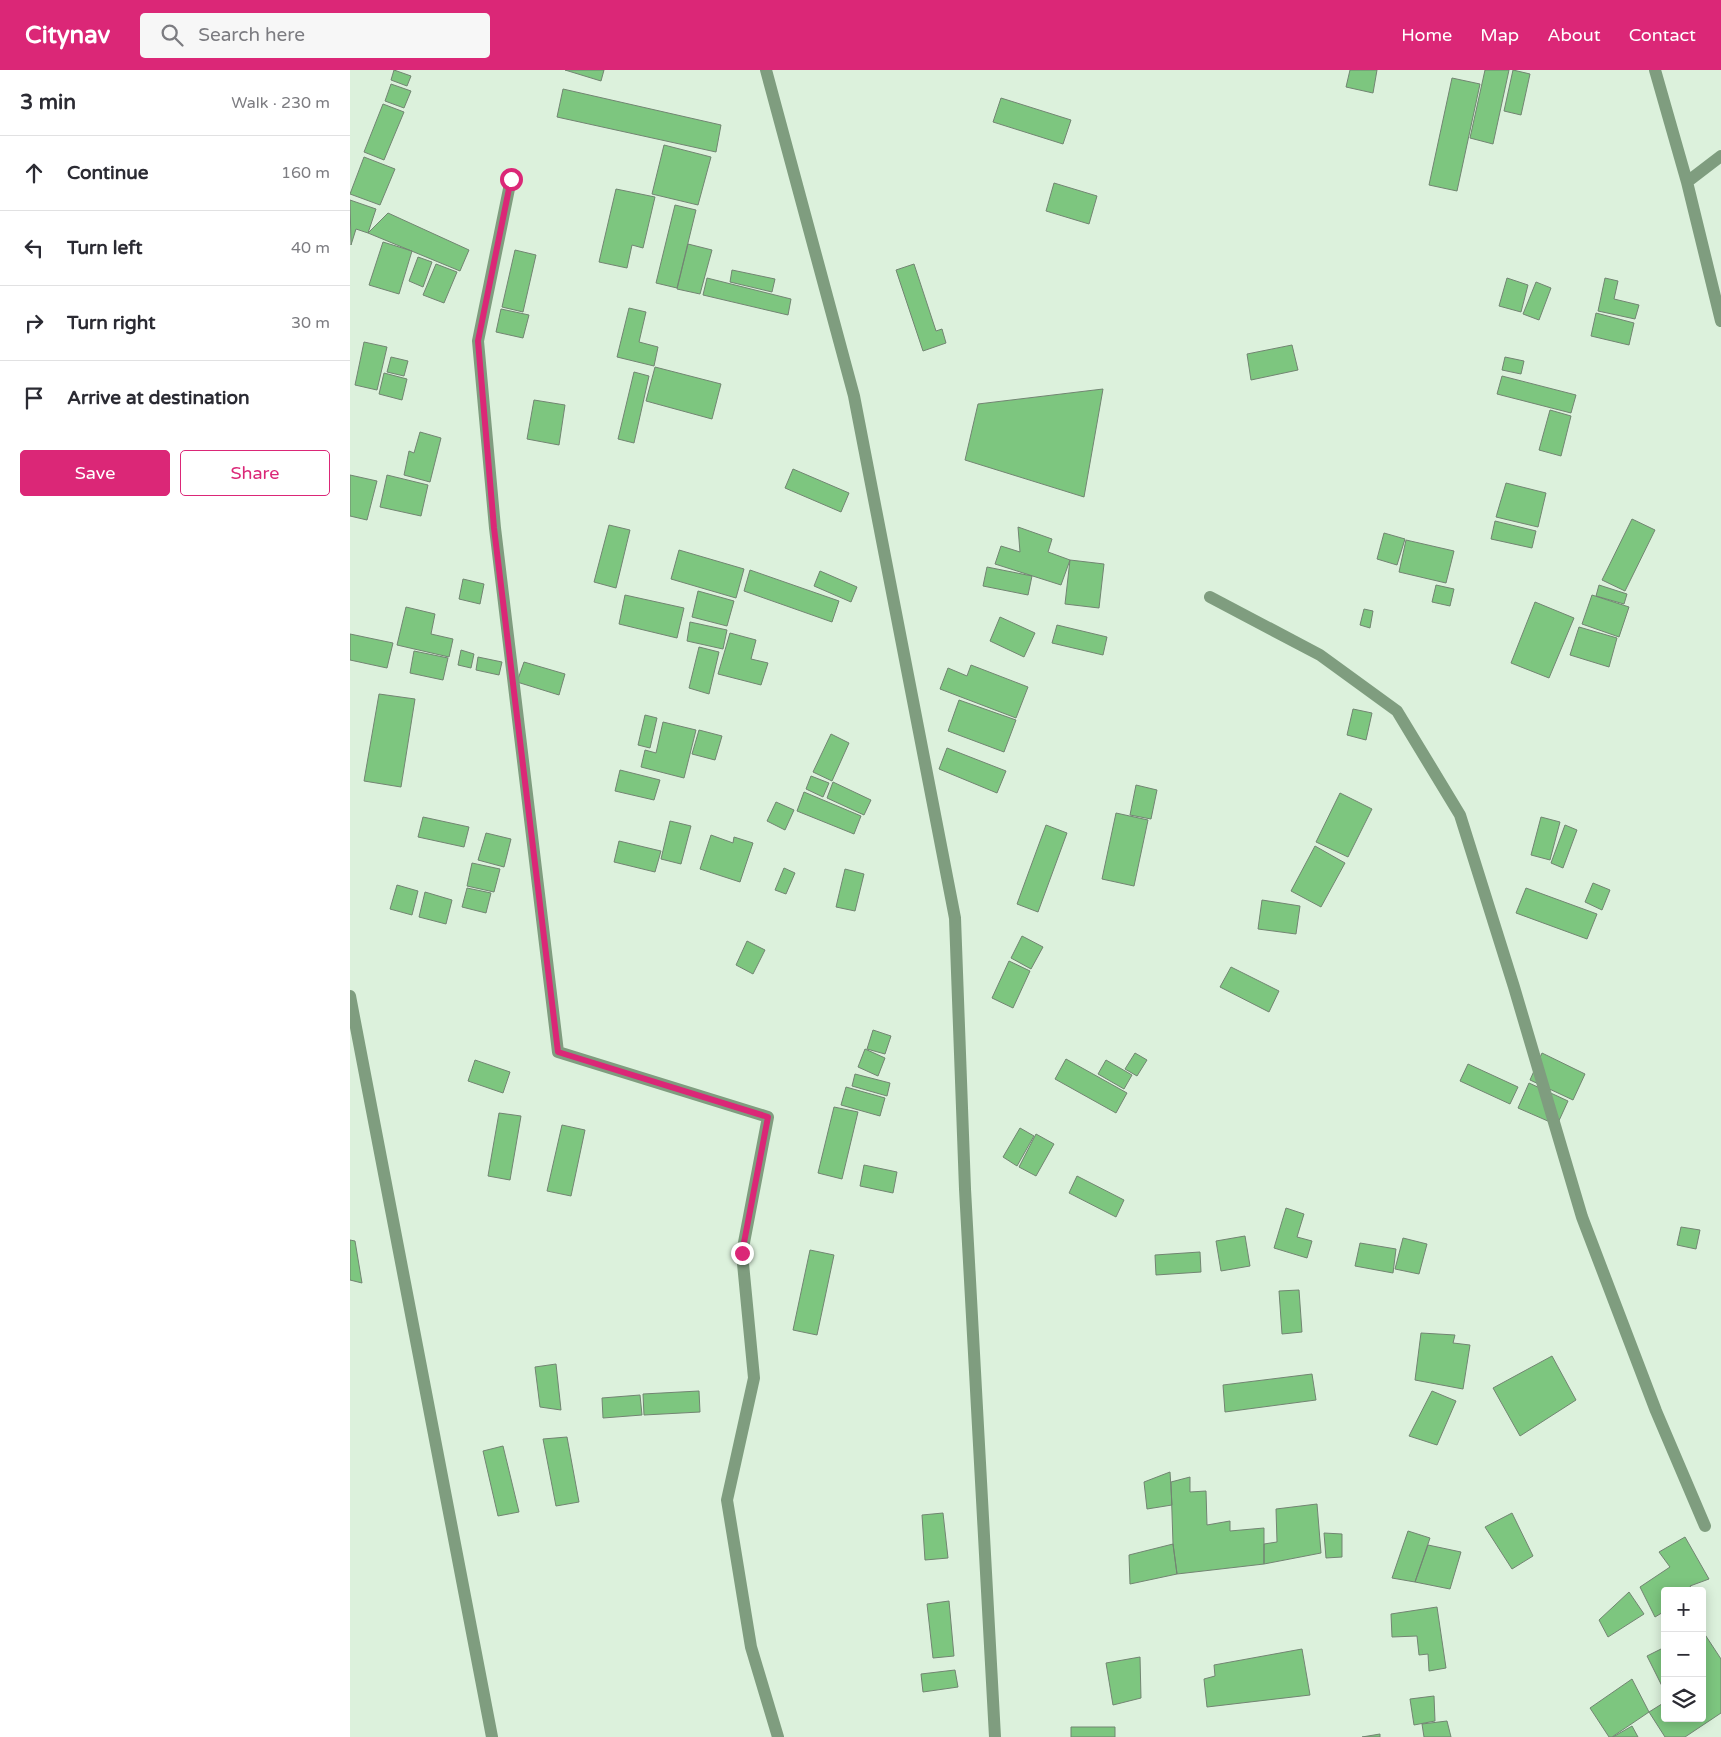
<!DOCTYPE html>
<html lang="en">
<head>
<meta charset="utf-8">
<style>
  :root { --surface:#fff; --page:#f7f7f7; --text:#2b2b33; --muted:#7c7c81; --line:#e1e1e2; --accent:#db2777 }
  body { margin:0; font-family:"Varela Round",sans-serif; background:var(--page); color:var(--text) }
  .controls { position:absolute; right:15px; bottom:15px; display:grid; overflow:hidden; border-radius:5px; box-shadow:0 2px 12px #0003 }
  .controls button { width:45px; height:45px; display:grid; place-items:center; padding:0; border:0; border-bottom:1px solid var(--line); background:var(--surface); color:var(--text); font:25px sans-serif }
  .stop { position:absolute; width:15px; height:15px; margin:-11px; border:4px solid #db2777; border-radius:50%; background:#fff }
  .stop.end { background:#db2777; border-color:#fff; box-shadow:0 1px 5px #0008 }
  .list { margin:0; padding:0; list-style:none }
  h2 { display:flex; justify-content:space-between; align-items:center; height:65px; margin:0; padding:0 20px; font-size:21px }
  h2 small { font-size:16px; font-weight:400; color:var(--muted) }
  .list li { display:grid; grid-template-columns:32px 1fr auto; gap:15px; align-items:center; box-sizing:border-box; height:75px; padding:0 20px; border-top:1px solid var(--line) }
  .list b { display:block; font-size:19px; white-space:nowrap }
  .list em { font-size:16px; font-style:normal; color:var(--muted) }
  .actions { display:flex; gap:10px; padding:15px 20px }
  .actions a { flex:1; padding:11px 0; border:1px solid var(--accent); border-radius:5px; text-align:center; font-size:18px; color:var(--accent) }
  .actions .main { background:var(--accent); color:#fff }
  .icon { flex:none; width:28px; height:28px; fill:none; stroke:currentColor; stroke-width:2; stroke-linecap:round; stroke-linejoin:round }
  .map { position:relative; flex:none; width:1371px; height:1667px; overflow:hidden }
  header { display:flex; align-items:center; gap:30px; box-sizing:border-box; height:70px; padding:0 25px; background:var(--accent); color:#fff }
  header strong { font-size:24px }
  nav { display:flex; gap:28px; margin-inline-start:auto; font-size:18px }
  .search { width:350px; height:45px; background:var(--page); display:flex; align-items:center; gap:12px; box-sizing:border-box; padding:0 18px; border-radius:5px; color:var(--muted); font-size:19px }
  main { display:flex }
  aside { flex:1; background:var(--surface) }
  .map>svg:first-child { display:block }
  .building { fill:#7dc67f; stroke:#728572 }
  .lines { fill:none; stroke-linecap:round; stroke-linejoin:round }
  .minor { stroke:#7f9d7f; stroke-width:12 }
  .route { stroke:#db2777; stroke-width:6 }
</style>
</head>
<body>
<header>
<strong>Citynav</strong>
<div class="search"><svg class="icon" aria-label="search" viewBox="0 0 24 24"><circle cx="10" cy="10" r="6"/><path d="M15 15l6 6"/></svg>Search here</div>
<nav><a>Home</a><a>Map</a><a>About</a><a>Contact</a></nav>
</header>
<main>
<aside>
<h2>3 min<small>Walk · 230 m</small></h2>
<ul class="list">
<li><svg class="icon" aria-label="ahead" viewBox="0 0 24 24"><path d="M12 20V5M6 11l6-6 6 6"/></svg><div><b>Continue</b></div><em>160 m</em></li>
<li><svg class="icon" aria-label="left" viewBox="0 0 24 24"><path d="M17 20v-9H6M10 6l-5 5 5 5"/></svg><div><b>Turn left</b></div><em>40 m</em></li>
<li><svg class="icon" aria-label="right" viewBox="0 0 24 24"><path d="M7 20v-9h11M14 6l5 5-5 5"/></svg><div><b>Turn right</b></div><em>30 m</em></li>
<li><svg class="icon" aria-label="arrive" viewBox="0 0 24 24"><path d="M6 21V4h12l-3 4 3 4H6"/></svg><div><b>Arrive at destination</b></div></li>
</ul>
<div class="actions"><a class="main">Save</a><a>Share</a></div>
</aside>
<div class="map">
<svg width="1371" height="1667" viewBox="0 0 1371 1667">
  <rect width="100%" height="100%" fill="#dcf1dc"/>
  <path class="building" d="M 44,0 L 61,6 L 57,16 L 41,10 Z
    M 215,0 L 254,0 L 251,11 Z
    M 1000,0 L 1027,0 L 1023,23 L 996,17 Z
    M 1135,0 L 1159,0 L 1143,74 L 1120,68 Z
    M 1163,0 L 1180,4 L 1171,45 L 1154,41 Z
    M 1102,8 L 1130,14 L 1107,121 L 1079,115 Z
    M 41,14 L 61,21 L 54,38 L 35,31 Z
    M 213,19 L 371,55 L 366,82 L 207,47 Z
    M 651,28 L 721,50 L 713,74 L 643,52 Z
    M 33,34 L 54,42 L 34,90 L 14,82 Z
    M 314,75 L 361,87 L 348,135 L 302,124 Z
    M 14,87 L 45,99 L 30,135 L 0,124 Z
    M 704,113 L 747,126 L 739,154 L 696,141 Z
    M 266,119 L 305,127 L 293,178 L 282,175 L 277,198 L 249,192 Z
    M 0,130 L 26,139 L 18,163 L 6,159 L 1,175 Z
    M 325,135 L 346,140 L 327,218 L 306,213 Z
    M 38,143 L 119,180 L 110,201 L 18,163 Z
    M 33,172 L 62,181 L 49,224 L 19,215 Z
    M 338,174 L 362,180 L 350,224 L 327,219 Z
    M 165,180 L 186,185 L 173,242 L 152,237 Z
    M 68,187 L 82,192 L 73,217 L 59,211 Z
    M 86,194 L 107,202 L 94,233 L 73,225 Z
    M 564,194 L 586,261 L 592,259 L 596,273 L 573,281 L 546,200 Z
    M 382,200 L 425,209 L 422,222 L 380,212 Z
    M 357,208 L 441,229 L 438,245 L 353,225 Z
    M 1157,208 L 1178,215 L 1171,242 L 1149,236 Z
    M 1255,208 L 1268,211 L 1264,229 L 1289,235 L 1285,249 L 1248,241 Z
    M 1186,212 L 1201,218 L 1189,250 L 1173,244 Z
    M 279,238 L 296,242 L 289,272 L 308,277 L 304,296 L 267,287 Z
    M 151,239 L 179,245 L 173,268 L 146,262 Z
    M 1246,243 L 1284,253 L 1279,275 L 1241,266 Z
    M 14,272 L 37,277 L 27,320 L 5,315 Z
    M 942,275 L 948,300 L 901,310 L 897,284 Z
    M 41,287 L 58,291 L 54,306 L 37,302 Z
    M 1155,287 L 1174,291 L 1171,304 L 1152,300 Z
    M 305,297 L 371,314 L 362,349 L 296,331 Z
    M 284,302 L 299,306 L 284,373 L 268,369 Z
    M 34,303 L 57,309 L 52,330 L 29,324 Z
    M 1152,306 L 1226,325 L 1221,343 L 1147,324 Z
    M 753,319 L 734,427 L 615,390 L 628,334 Z
    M 184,330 L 215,335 L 209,375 L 177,369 Z
    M 1200,340 L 1221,346 L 1211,386 L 1189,380 Z
    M 70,362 L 91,368 L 80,412 L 54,405 L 59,381 L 64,383 Z
    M 443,399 L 499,423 L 491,442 L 435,418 Z
    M 0,405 L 27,411 L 17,450 L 0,446 Z
    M 37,405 L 78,415 L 71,446 L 30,437 Z
    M 1156,413 L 1196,423 L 1188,457 L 1146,447 Z
    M 1282,449 L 1305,460 L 1275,521 L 1252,510 Z
    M 1145,451 L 1186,461 L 1182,478 L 1141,469 Z
    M 259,455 L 280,460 L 266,518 L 244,512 Z
    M 668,457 L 702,469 L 698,482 L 720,490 L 711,515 L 645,494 L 651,476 L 670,482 Z
    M 1034,463 L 1055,469 L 1047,495 L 1027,489 Z
    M 1056,470 L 1104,481 L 1096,513 L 1049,502 Z
    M 329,480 L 394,499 L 386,528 L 321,509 Z
    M 720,490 L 754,494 L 749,538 L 715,534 Z
    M 637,497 L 682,506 L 678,525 L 633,516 Z
    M 400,500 L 489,531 L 482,552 L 394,521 Z
    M 470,501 L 507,517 L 501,532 L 464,516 Z
    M 113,509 L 134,514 L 130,534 L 109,529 Z
    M 1086,515 L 1104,519 L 1100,536 L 1082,532 Z
    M 1249,515 L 1277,524 L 1274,534 L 1246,526 Z
    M 348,521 L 384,531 L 377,556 L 342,547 Z
    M 275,525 L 334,538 L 327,568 L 269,554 Z
    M 1242,525 L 1279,537 L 1269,567 L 1232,554 Z
    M 1185,532 L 1224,548 L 1199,608 L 1161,593 Z
    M 56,537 L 85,544 L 81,564 L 103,569 L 99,587 L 47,575 Z
    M 1014,539 L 1023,541 L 1020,558 L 1010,555 Z
    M 650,547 L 685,563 L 674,587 L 640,571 Z
    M 340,552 L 377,560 L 373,579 L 337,571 Z
    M 707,555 L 757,567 L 753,585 L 702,573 Z
    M 1229,557 L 1267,568 L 1259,597 L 1220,585 Z
    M 380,563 L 406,570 L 401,589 L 418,593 L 411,615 L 368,604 Z
    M 0,564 L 43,573 L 37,598 L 0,590 Z
    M 349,577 L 369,582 L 359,624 L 339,618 Z
    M 111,580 L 124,584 L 121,598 L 108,595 Z
    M 64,581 L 98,588 L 93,610 L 60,603 Z
    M 128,587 L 152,592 L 149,605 L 126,600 Z
    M 174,592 L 215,604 L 209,625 L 167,612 Z
    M 621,595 L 678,617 L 666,648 L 590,619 L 598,598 L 617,606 Z
    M 29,624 L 65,629 L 51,717 L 14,711 Z
    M 609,630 L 666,650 L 654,682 L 598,661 Z
    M 1003,639 L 1022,643 L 1016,670 L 997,665 Z
    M 295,645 L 307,648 L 300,678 L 288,675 Z
    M 313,652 L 346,660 L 334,708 L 291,697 L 295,680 L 306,683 Z
    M 349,660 L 372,666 L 365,690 L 342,684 Z
    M 481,664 L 499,673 L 482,711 L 463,702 Z
    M 597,678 L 656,701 L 647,723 L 589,699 Z
    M 270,700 L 310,710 L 304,730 L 265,721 Z
    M 461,706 L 479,713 L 473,727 L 456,719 Z
    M 483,712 L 521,730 L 514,745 L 477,728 Z
    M 786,715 L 807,720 L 801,749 L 780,745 Z
    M 454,722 L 511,746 L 504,764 L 447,741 Z
    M 990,723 L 1022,739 L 998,787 L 966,772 Z
    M 426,732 L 444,740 L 435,760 L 417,751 Z
    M 766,743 L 798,750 L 784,816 L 752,809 Z
    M 73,747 L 119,757 L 114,777 L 68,767 Z
    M 1191,747 L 1210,752 L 1200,790 L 1181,785 Z
    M 320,751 L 341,756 L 331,794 L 311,789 Z
    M 696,755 L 717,763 L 688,842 L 667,834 Z
    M 1215,755 L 1227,760 L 1213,798 L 1201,793 Z
    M 136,763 L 161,769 L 154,797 L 128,790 Z
    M 361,765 L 383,773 L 384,767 L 403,773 L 390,812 L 350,799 Z
    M 269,771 L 311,781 L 305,802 L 264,792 Z
    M 965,776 L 995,793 L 971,837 L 941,821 Z
    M 122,793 L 150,799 L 144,822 L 117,816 Z
    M 434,798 L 445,803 L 436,824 L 425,820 Z
    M 495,799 L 514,804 L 505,841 L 486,837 Z
    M 1243,813 L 1260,820 L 1252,840 L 1235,832 Z
    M 47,815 L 68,821 L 62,845 L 40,839 Z
    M 117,818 L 141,823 L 136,843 L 112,837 Z
    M 1176,818 L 1247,844 L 1237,869 L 1166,843 Z
    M 75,822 L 102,830 L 96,854 L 69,847 Z
    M 912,830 L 950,836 L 946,864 L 908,859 Z
    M 672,866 L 693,877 L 681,899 L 661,888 Z
    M 397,871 L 415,880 L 403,904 L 386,895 Z
    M 659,891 L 680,901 L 663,938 L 642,928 Z
    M 881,897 L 929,921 L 919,942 L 870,917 Z
    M 523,960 L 541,966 L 535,984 L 517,979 Z
    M 515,979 L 535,988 L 528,1006 L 508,997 Z
    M 785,983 L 797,990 L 787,1006 L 775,999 Z
    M 1192,983 L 1235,1004 L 1223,1030 L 1180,1010 Z
    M 716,989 L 777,1023 L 766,1043 L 705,1009 Z
    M 125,990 L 160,1002 L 153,1023 L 118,1011 Z
    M 756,990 L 782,1005 L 774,1019 L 748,1004 Z
    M 1118,994 L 1168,1017 L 1160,1034 L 1110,1011 Z
    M 505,1004 L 540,1013 L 537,1026 L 502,1016 Z
    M 1179,1013 L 1218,1031 L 1207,1055 L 1168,1038 Z
    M 496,1017 L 535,1028 L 530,1046 L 491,1035 Z
    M 484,1037 L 508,1042 L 492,1109 L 468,1103 Z
    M 149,1043 L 171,1046 L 160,1110 L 138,1106 Z
    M 212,1055 L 235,1060 L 221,1126 L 197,1121 Z
    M 670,1058 L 684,1066 L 667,1096 L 653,1087 Z
    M 686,1064 L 704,1074 L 686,1106 L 669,1097 Z
    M 514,1095 L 547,1102 L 543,1123 L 510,1116 Z
    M 727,1106 L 774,1130 L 766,1147 L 719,1123 Z
    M 936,1138 L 954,1144 L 947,1167 L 962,1171 L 957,1188 L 924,1178 Z
    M 1331,1157 L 1350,1160 L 1346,1179 L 1327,1175 Z
    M 895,1166 L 900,1196 L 871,1201 L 866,1171 Z
    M 1053,1168 L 1077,1174 L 1069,1204 L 1045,1199 Z
    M 0,1170 L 5,1171 L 12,1213 L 0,1210 Z
    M 1010,1173 L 1046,1179 L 1043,1203 L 1005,1196 Z
    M 460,1180 L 484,1185 L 467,1265 L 443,1260 Z
    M 850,1182 L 851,1202 L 806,1205 L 805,1185 Z
    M 949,1220 L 952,1262 L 932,1264 L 929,1221 Z
    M 1071,1263 L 1105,1265 L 1103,1273 L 1120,1275 L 1113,1319 L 1065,1310 Z
    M 1202,1286 L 1226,1330 L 1170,1366 L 1143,1318 Z
    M 206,1294 L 211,1340 L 190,1337 L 185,1297 Z
    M 962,1304 L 966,1330 L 875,1342 L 873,1315 Z
    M 349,1321 L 350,1342 L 294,1345 L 293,1324 Z
    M 1082,1321 L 1106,1331 L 1087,1375 L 1059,1366 Z
    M 290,1325 L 292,1345 L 253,1348 L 252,1328 Z
    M 217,1367 L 229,1432 L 206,1436 L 193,1369 Z
    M 153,1376 L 169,1442 L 148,1446 L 133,1381 Z
    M 820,1402 L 822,1435 L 797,1439 L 794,1412 Z
    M 840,1407 L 840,1422 L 856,1421 L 857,1455 L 880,1451 L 880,1461 L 914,1458 L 914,1494 L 827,1504 L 823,1474 L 821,1412 Z
    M 967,1434 L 971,1483 L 914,1494 L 914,1474 L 927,1472 L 926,1439 Z
    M 593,1443 L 598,1488 L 575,1490 L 572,1445 Z
    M 1162,1443 L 1183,1486 L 1162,1499 L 1135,1457 Z
    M 1058,1461 L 1080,1468 L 1065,1512 L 1042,1508 Z
    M 974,1463 L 992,1464 L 992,1487 L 976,1488 Z
    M 1335,1467 L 1359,1509 L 1340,1516 L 1343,1521 L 1315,1521 L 1315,1541 L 1305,1547 L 1290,1517 L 1320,1497 L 1309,1482 Z
    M 823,1474 L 827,1504 L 780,1514 L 779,1485 Z
    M 1078,1475 L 1111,1482 L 1100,1519 L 1065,1512 Z
    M 1279,1522 L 1294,1544 L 1258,1567 L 1249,1550 Z
    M 599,1531 L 604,1586 L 583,1588 L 577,1534 Z
    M 1087,1537 L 1096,1598 L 1079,1601 L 1078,1584 L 1069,1585 L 1067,1566 L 1042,1567 L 1041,1544 Z
    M 1352,1560 L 1371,1589 L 1371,1643 L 1335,1667 L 1315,1667 L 1299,1642 L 1315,1632 L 1315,1648 L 1352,1648 Z
    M 1315,1577 L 1315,1622 L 1297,1586 Z
    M 952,1579 L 960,1625 L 857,1637 L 854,1609 L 865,1606 L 864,1595 Z
    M 790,1587 L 791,1628 L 763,1635 L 756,1593 Z
    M 605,1600 L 608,1617 L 573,1622 L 571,1604 Z
    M 1282,1609 L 1299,1642 L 1262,1667 L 1259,1667 L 1240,1638 Z
    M 1084,1626 L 1085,1651 L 1064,1655 L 1060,1629 Z
    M 1097,1651 L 1101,1667 L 1074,1667 L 1072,1654 Z
    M 1282,1656 L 1288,1667 L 1263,1667 Z
    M 721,1657 L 765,1657 L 765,1667 L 721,1667 Z
    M 1030,1664 L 1030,1667 L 1012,1667 Z"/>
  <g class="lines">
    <path class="minor" d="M 416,0 L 504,326 L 605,848 L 615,1119 L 645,1667
      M 1305,0 L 1337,112
      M 1371,86 L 1337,112 L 1371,251
      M 161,109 L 128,271 L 145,458 L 208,982 L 418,1047 L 392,1183 L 404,1308 L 377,1430 L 401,1577 L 428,1667
      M 860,527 L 970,585 L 1047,641 L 1110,745 L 1164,917 L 1232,1147 L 1306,1341 L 1355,1456
      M 0,926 L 142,1667"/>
  </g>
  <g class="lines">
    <path class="route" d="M 161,109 L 128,271 L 144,458 L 208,982 L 418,1047 L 392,1183"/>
  </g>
</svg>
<div class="controls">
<button>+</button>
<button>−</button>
<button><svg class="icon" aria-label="layers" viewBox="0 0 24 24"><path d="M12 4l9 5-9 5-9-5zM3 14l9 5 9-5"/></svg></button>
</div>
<div class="stop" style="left:161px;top:109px"></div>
<div class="stop end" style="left:392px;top:1183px"></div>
</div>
</main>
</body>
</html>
